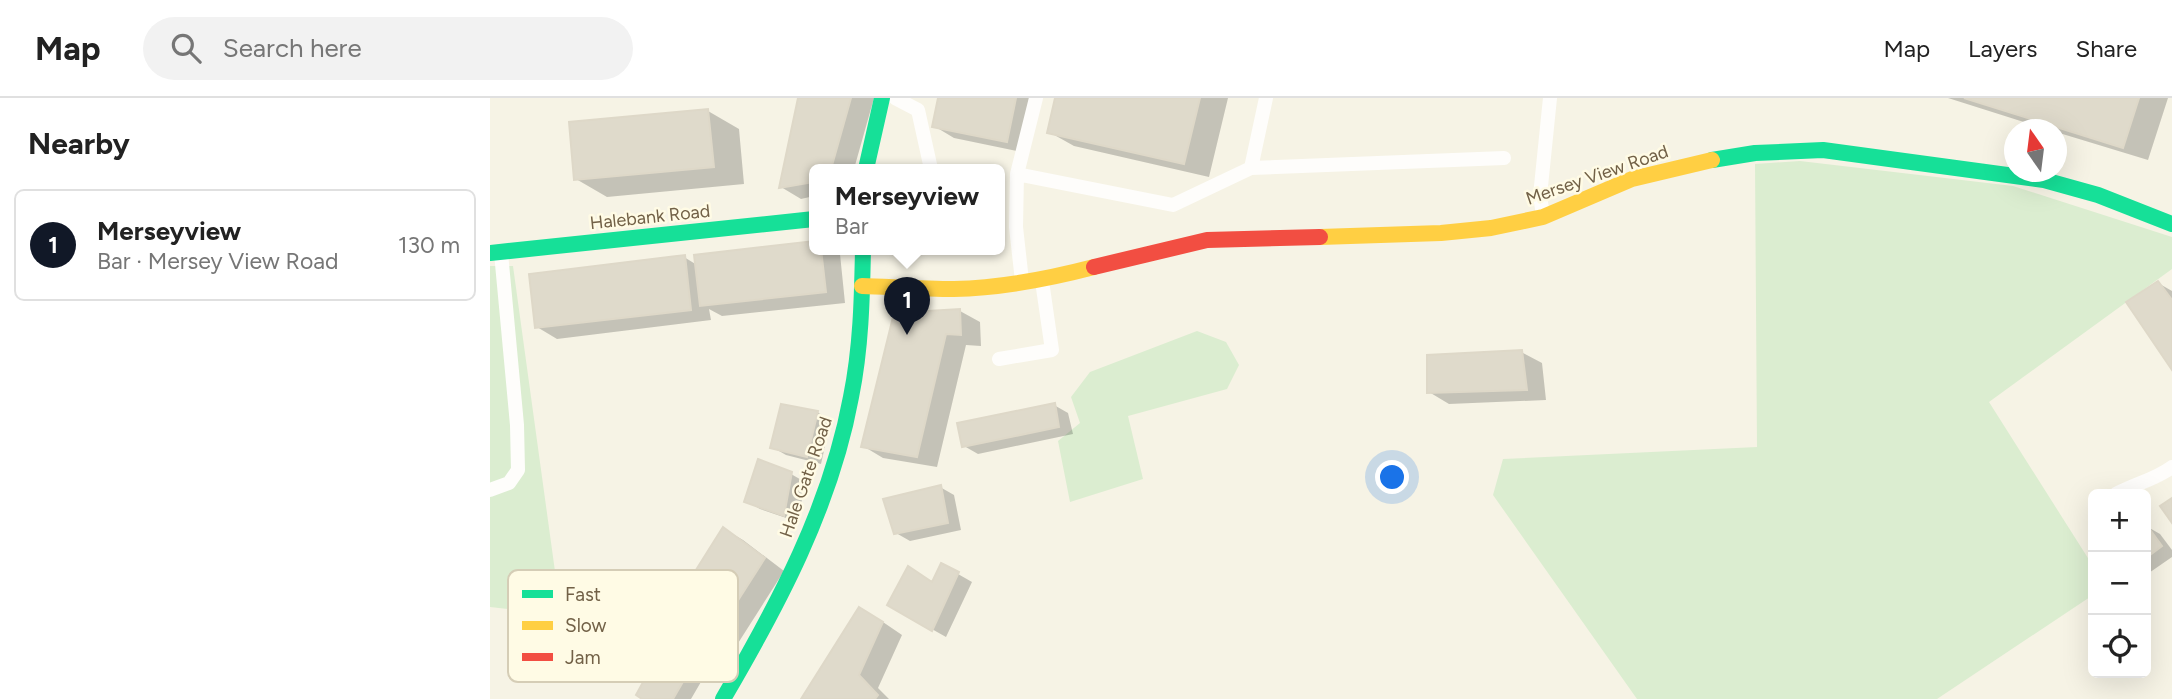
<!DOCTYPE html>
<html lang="en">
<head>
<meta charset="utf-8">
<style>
  :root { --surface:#fff; --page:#f2f2f2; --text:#222; --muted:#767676; --line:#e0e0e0; --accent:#111827 }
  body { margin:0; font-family:Figtree,sans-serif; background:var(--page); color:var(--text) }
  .controls { position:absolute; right:21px; bottom:21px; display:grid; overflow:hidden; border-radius:10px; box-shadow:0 7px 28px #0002 }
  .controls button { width:63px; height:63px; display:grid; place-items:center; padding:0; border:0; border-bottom:2px solid var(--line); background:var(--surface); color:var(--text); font:35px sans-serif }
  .compass { position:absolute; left:1514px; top:21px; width:63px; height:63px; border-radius:50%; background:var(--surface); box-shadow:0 7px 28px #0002; rotate:346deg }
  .you { position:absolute; left:903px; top:380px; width:24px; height:24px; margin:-18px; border:5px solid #fff; border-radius:50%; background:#1a73e8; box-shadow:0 0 0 10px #1a73e833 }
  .badge { display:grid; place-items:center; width:46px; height:46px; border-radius:50%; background:var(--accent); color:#fff; font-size:23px; font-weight:700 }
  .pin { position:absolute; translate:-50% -58px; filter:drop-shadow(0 2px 4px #0008) }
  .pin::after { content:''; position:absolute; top:37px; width:24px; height:21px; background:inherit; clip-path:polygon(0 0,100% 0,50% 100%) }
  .popup { position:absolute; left:319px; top:66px; width:196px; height:91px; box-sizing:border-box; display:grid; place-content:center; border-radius:10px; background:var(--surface); filter:drop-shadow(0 2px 5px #0005); font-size:23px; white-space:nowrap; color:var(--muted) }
  .popup b { font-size:26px; color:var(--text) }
  .popup::after { content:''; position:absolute; left:50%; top:100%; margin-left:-14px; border:14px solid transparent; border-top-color:var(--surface) }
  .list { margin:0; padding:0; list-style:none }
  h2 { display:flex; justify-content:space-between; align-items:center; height:91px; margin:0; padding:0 28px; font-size:30px }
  h2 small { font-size:23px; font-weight:400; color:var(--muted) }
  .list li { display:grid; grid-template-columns:46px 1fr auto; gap:21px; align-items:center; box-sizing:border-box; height:112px; margin:0 14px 14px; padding:0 14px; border:2px solid var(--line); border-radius:10px }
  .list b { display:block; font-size:26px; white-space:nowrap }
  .list p { margin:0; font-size:23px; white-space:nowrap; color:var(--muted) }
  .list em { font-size:23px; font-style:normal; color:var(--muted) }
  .icon { flex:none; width:38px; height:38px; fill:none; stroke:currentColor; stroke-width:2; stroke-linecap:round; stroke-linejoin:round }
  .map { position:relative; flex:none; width:1682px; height:601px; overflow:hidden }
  header { display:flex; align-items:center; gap:42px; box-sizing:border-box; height:98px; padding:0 35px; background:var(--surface); border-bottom:2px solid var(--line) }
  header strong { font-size:33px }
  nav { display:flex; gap:38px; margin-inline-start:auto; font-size:24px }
  .search { width:490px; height:63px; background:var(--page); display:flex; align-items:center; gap:18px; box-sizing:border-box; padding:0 24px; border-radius:38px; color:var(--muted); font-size:26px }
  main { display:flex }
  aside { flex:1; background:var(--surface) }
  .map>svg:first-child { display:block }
  .green { fill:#dbedd0 }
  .shadow { fill:#0003 }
  .building { fill:#dfdacb; stroke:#ded8c8; stroke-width:2 }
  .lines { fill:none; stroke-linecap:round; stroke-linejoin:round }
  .lane { stroke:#fefdfb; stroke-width:14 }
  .fast { stroke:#16e098; stroke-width:16 }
  .slow { stroke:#ffcf43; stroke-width:16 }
  .jam { stroke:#f24e42; stroke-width:16 }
  .labels { text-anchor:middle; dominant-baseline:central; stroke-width:5; stroke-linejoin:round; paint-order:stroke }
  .street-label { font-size:18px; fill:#726147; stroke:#fffbe5 }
  .key { fill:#fffbe5; stroke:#d5cdb6; stroke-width:2 }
  .key-label { font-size:19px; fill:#726147 }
</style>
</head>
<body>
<header>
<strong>Map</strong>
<div class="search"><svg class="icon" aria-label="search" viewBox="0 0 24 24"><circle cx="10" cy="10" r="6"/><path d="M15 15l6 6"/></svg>Search here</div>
<nav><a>Map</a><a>Layers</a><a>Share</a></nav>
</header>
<main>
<aside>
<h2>Nearby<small></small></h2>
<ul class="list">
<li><span class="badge">1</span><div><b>Merseyview</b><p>Bar · Mersey View Road</p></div><em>130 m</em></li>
</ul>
</aside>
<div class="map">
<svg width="1682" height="601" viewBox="0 0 1682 601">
  <rect width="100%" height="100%" fill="#f6f3e5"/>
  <path class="green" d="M 1310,63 L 1523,88 L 1682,139 L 1682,171 L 1499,304 L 1603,468 L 1603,497 L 1447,601 L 1147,601 L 1003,397 L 1013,361 L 1267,349 L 1265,66 Z
    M 0,168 L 23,168 L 71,517 L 0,509 Z
    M 707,233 L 736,244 L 749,267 L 737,291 L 638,318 L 653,381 L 580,404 L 568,343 L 590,325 L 581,299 L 600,274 Z"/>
  <path class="shadow" d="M 310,0 L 384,0 L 364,71 L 324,71 L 324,98 L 311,101 L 291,89 Z
    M 449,0 L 539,0 L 537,55 L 464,40 L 444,28 Z
    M 567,0 L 738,0 L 719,79 L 584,48 L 559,34 Z
    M 1458,0 L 1678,0 L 1658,62 L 1566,34 L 1566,32 L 1559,32 Z
    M 218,13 L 249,31 L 254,86 L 117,99 L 86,81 Z
    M 324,145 L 324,151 L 342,151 L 350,156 L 355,205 L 232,218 L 219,211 L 221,222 L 67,241 L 47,229 L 194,159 L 207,167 L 206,158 Z
    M 1668,185 L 1682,193 L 1682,269 Z
    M 470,213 L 490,224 L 491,248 L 476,247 L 447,369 L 393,360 L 373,348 Z
    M 1031,254 L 1052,265 L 1056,302 L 959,306 L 939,294 Z
    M 564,307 L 578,315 L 583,336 L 488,356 L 474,348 Z
    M 327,314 L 341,322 L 331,366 L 296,357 L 282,349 Z
    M 301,376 L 315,384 L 308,424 L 270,411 L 256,403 Z
    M 450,389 L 464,397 L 471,432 L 420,443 L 406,435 Z
    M 1656,428 L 1670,436 L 1682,452 L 1682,459 L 1656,477 Z
    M 234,431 L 253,442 L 294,473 L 229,575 L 209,564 L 169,533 Z
    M 468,476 L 482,484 L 456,539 L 399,507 Z
    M 390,522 L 412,537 L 388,590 L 399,601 L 313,601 Z
    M 172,552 L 215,577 L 201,601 L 156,601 Z"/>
  <path class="building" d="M 308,0 L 361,0 L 341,71 L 324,71 L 324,84 L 289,90 Z
    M 448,0 L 526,0 L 517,44 L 442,29 Z
    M 565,0 L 710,0 L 694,66 L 557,35 Z
    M 1474,0 L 1649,0 L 1633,50 Z
    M 218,11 L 224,69 L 84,82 L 79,24 Z
    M 324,143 L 324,151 L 331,151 L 336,194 L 210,208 L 204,157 Z
    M 195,157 L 201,212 L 45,230 L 39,176 Z
    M 1668,183 L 1682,202 L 1682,272 L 1636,204 Z
    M 470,211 L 471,237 L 456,236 L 427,359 L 371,349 L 404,215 Z
    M 1032,252 L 1037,292 L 937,295 L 937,257 Z
    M 565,305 L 569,329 L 472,349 L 467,325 Z
    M 291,306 L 328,313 L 317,359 L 280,350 Z
    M 268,361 L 302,374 L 294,418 L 254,404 Z
    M 451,387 L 458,425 L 404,436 L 393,401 Z
    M 1682,400 L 1682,425 L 1670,408 Z
    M 1656,426 L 1672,448 L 1656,460 Z
    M 233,429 L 275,460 L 208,565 L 167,534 Z
    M 451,465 L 469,474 L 442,533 L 397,507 L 418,468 L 442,484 Z
    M 369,509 L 393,524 L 369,577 L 388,597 L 385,601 L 311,601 Z
    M 172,550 L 202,568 L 183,601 L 152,601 L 146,597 Z"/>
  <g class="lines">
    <path class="lane" d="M 405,0 L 428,12 L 441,71
      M 761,70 L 776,0
      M 527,76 L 683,107 L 761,70 L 1014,60
      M 1053,117 L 1050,98 L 1060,0
      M 532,183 L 526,129 L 527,76 L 546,0
      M 509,261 L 562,252 L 552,183
      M 0,392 L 19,385 L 28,372 L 27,327 L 11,155
      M 1626,396 C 1645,386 1666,381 1682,369"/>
    <path class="fast" d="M 1222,62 L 1265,55 L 1333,52 L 1554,82 L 1608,97 L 1682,126
      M 376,71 L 392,0
      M 0,155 L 324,121
      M 233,601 C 288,507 341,408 361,299 C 371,250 372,201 373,151"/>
    <path class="slow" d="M 830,139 L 951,135 L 1001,130 L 1053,119 L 1142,81 L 1222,62
      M 372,188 C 403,189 434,191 464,191 C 512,190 558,181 604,169"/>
    <path class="jam" d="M 604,169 L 717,142 L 830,139"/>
  </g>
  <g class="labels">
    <g class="street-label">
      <text transform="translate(1107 77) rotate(-19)">Mersey View Road</text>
      <text transform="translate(160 119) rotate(-6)">Halebank Road</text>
      <text transform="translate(316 379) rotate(-71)">Hale Gate Road</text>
    </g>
  </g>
  <rect x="18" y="472" width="230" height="112" rx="10" class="key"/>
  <rect x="32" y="492" width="31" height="8" fill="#16e098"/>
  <rect x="32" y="523" width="31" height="9" fill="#ffcf43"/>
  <rect x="32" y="555" width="31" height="8" fill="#f24e42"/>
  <g class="key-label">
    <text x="75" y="503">Fast</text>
    <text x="75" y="534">Slow</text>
    <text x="75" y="566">Jam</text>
  </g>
</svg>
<div class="controls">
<button>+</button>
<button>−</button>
<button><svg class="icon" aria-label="locate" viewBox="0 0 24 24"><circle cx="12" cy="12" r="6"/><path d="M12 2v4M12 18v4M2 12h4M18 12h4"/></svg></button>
</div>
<svg class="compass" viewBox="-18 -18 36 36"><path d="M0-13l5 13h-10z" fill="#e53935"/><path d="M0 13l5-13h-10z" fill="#767676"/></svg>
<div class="you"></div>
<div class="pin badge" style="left:417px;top:237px">1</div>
<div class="popup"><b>Merseyview</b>Bar</div>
</div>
</main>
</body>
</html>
